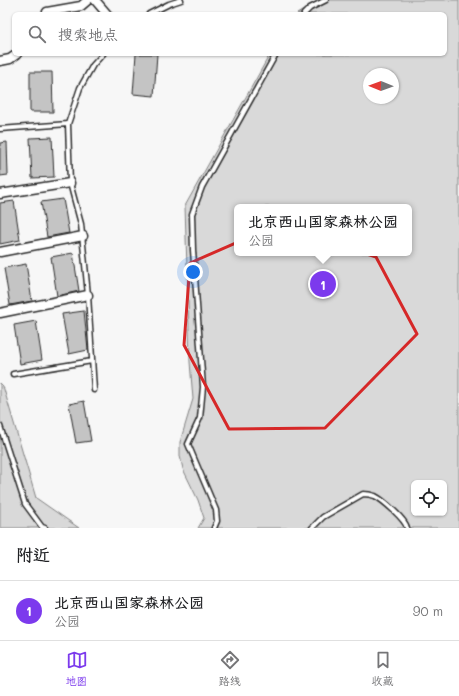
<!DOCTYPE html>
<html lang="zh">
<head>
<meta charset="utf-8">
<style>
  :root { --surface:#fff; --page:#f6f6f6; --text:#202124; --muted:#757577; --line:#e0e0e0; --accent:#7c3aed }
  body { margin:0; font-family:Mali,"LXGW WenKai TC",sans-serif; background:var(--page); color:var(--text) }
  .controls { position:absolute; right:12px; bottom:12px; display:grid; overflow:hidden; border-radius:6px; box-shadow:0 1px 3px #0004 }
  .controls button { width:36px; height:36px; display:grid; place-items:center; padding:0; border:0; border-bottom:1px solid var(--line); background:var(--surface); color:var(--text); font:20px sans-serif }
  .compass { position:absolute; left:363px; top:68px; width:36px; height:36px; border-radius:50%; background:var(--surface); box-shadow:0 1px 3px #0004; rotate:271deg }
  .you { position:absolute; left:193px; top:272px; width:14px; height:14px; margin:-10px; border:3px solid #fff; border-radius:50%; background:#1a73e8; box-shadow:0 0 0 6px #1a73e833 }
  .badge { display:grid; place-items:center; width:26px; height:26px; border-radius:50%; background:var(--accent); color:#fff; font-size:13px; font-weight:700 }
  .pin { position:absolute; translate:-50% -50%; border:2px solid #fff; box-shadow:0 1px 4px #0006 }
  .popup { position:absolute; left:234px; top:204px; width:178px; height:52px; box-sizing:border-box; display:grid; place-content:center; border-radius:6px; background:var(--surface); filter:drop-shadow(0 1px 3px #0005); font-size:13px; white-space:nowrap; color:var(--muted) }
  .popup b { font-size:15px; color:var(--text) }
  .popup::after { content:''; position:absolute; left:50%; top:100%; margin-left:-8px; border:8px solid transparent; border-top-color:var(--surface) }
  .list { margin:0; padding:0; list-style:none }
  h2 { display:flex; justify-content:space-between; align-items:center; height:52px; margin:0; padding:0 16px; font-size:17px }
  h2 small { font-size:13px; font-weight:400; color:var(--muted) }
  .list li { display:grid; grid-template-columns:26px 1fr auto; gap:12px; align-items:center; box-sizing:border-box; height:60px; padding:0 16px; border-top:1px solid var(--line) }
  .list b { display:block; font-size:15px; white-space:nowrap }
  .list p { margin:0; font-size:13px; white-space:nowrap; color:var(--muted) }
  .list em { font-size:13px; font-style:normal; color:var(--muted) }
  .icon { flex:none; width:22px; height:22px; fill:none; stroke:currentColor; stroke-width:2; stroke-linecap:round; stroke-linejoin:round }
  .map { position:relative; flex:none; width:459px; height:528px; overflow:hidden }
  .search { position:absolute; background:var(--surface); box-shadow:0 1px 3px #0004; left:12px; right:12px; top:12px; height:44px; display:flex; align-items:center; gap:10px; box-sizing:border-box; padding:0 14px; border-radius:6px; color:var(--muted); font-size:15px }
  .sheet { height:112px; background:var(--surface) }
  nav { display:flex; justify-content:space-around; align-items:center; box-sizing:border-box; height:56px; border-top:1px solid var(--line); background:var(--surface); font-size:11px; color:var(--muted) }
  nav a { display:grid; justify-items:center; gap:2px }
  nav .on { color:var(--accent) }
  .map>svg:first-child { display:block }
  .green { fill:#d9d9d9; stroke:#828282; fill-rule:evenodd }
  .building { fill:#c4c4c4; stroke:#2b2b2b }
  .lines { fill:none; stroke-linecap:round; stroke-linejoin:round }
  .service-casing { stroke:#2b2b2b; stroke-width:7 }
  .minor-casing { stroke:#2b2b2b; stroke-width:11 }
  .service { stroke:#fff; stroke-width:4 }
  .minor { stroke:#fff; stroke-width:8 }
  .marked { fill:none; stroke:#d62828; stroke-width:3; stroke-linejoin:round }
</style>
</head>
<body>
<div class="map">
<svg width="459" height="528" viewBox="0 0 459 528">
  <rect width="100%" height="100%" fill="#f7f7f7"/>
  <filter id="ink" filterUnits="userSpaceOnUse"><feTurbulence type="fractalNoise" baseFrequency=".025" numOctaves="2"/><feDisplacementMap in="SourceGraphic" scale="8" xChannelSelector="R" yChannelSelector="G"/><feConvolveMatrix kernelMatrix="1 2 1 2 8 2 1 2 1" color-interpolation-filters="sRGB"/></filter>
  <g filter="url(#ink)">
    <path class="green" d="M 320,0 L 459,0 L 459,528 L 198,528 L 204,518 L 198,500 L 183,469 L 180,456 L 180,442 L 193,399 L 190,362 L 185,206 L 270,54 L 445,54 L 445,14 L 297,14 ZM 369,74 L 393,74 L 393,98 L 369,98 ZM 237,207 L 409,207 L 409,253 L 237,253 ZM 414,483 L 444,483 L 444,513 L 414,513 Z
      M 0,383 L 3,386 L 36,498 L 79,528 L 0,528 Z"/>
    <path class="building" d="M 136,54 L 157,54 L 154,96 L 133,94 Z
      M 30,72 L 52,72 L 53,112 L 30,112 Z
      M 52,137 L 54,177 L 32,178 L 30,138 Z
      M 7,142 L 8,175 L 0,176 L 0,143 Z
      M 63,199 L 69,233 L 47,237 L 41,202 Z
      M 14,201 L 20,240 L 0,244 L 0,203 Z
      M 73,253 L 79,291 L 57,296 L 51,257 Z
      M 26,264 L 32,301 L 10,305 L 4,268 Z
      M 84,311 L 88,350 L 69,354 L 62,314 Z
      M 36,321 L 42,360 L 20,364 L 14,325 Z
      M 84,401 L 91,441 L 76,443 L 69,404 Z"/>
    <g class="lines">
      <g class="service-casing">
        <path id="service" d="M 149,14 L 169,4 L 181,0
          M 304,14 L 310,8 L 326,0
          M 0,129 L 68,124
          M 13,374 L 92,361
          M 94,390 L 88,295 L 81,224 L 70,183 L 68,124 L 80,88 L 93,65 L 103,54
          M 0,426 L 25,504 L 42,527 L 45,528
          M 214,528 L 217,521 L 216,510 L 188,444 L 200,418 L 203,387 L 193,250 L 192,214 L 202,187 L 276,54
          M 312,528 L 323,517 L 363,494 C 367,494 372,495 375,496 C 383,500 406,520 407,528"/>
      </g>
      <g class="minor-casing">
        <path id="minor" d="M 95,0 L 107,14
          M 46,14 L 47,12 L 81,6 L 88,0
          M 0,61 L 10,59 L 17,54
          M 0,194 L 70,183
          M 0,252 L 83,236
          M 0,313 L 88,295"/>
      </g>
      <use href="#service" class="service"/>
      <use href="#minor" class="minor"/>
    </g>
  </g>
  <path class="marked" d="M 277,225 L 376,257 L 417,334 L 325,428 L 229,429 L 184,345 L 190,263 Z"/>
</svg>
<div class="controls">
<button><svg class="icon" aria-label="locate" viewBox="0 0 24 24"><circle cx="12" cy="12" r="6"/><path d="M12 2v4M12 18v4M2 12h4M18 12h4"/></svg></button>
</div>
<svg class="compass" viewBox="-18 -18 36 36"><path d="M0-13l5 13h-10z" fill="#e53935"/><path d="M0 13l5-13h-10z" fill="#757577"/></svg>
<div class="you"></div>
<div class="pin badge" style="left:323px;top:284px">1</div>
<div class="popup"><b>北京西山国家森林公园</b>公园</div>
<div class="search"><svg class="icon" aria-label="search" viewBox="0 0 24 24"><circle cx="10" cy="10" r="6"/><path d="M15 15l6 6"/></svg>搜索地点</div>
</div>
<section class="sheet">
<h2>附近<small></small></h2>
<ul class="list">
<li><span class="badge">1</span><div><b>北京西山国家森林公园</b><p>公园</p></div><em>90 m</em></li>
</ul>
</section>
<nav>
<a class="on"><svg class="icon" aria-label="map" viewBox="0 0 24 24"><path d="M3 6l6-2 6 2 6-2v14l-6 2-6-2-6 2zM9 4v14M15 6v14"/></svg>地图</a>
<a><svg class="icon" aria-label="directions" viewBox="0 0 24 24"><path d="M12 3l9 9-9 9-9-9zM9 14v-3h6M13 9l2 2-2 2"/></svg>路线</a>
<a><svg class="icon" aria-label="saved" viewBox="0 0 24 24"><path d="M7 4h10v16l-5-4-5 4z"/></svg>收藏</a>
</nav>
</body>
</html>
